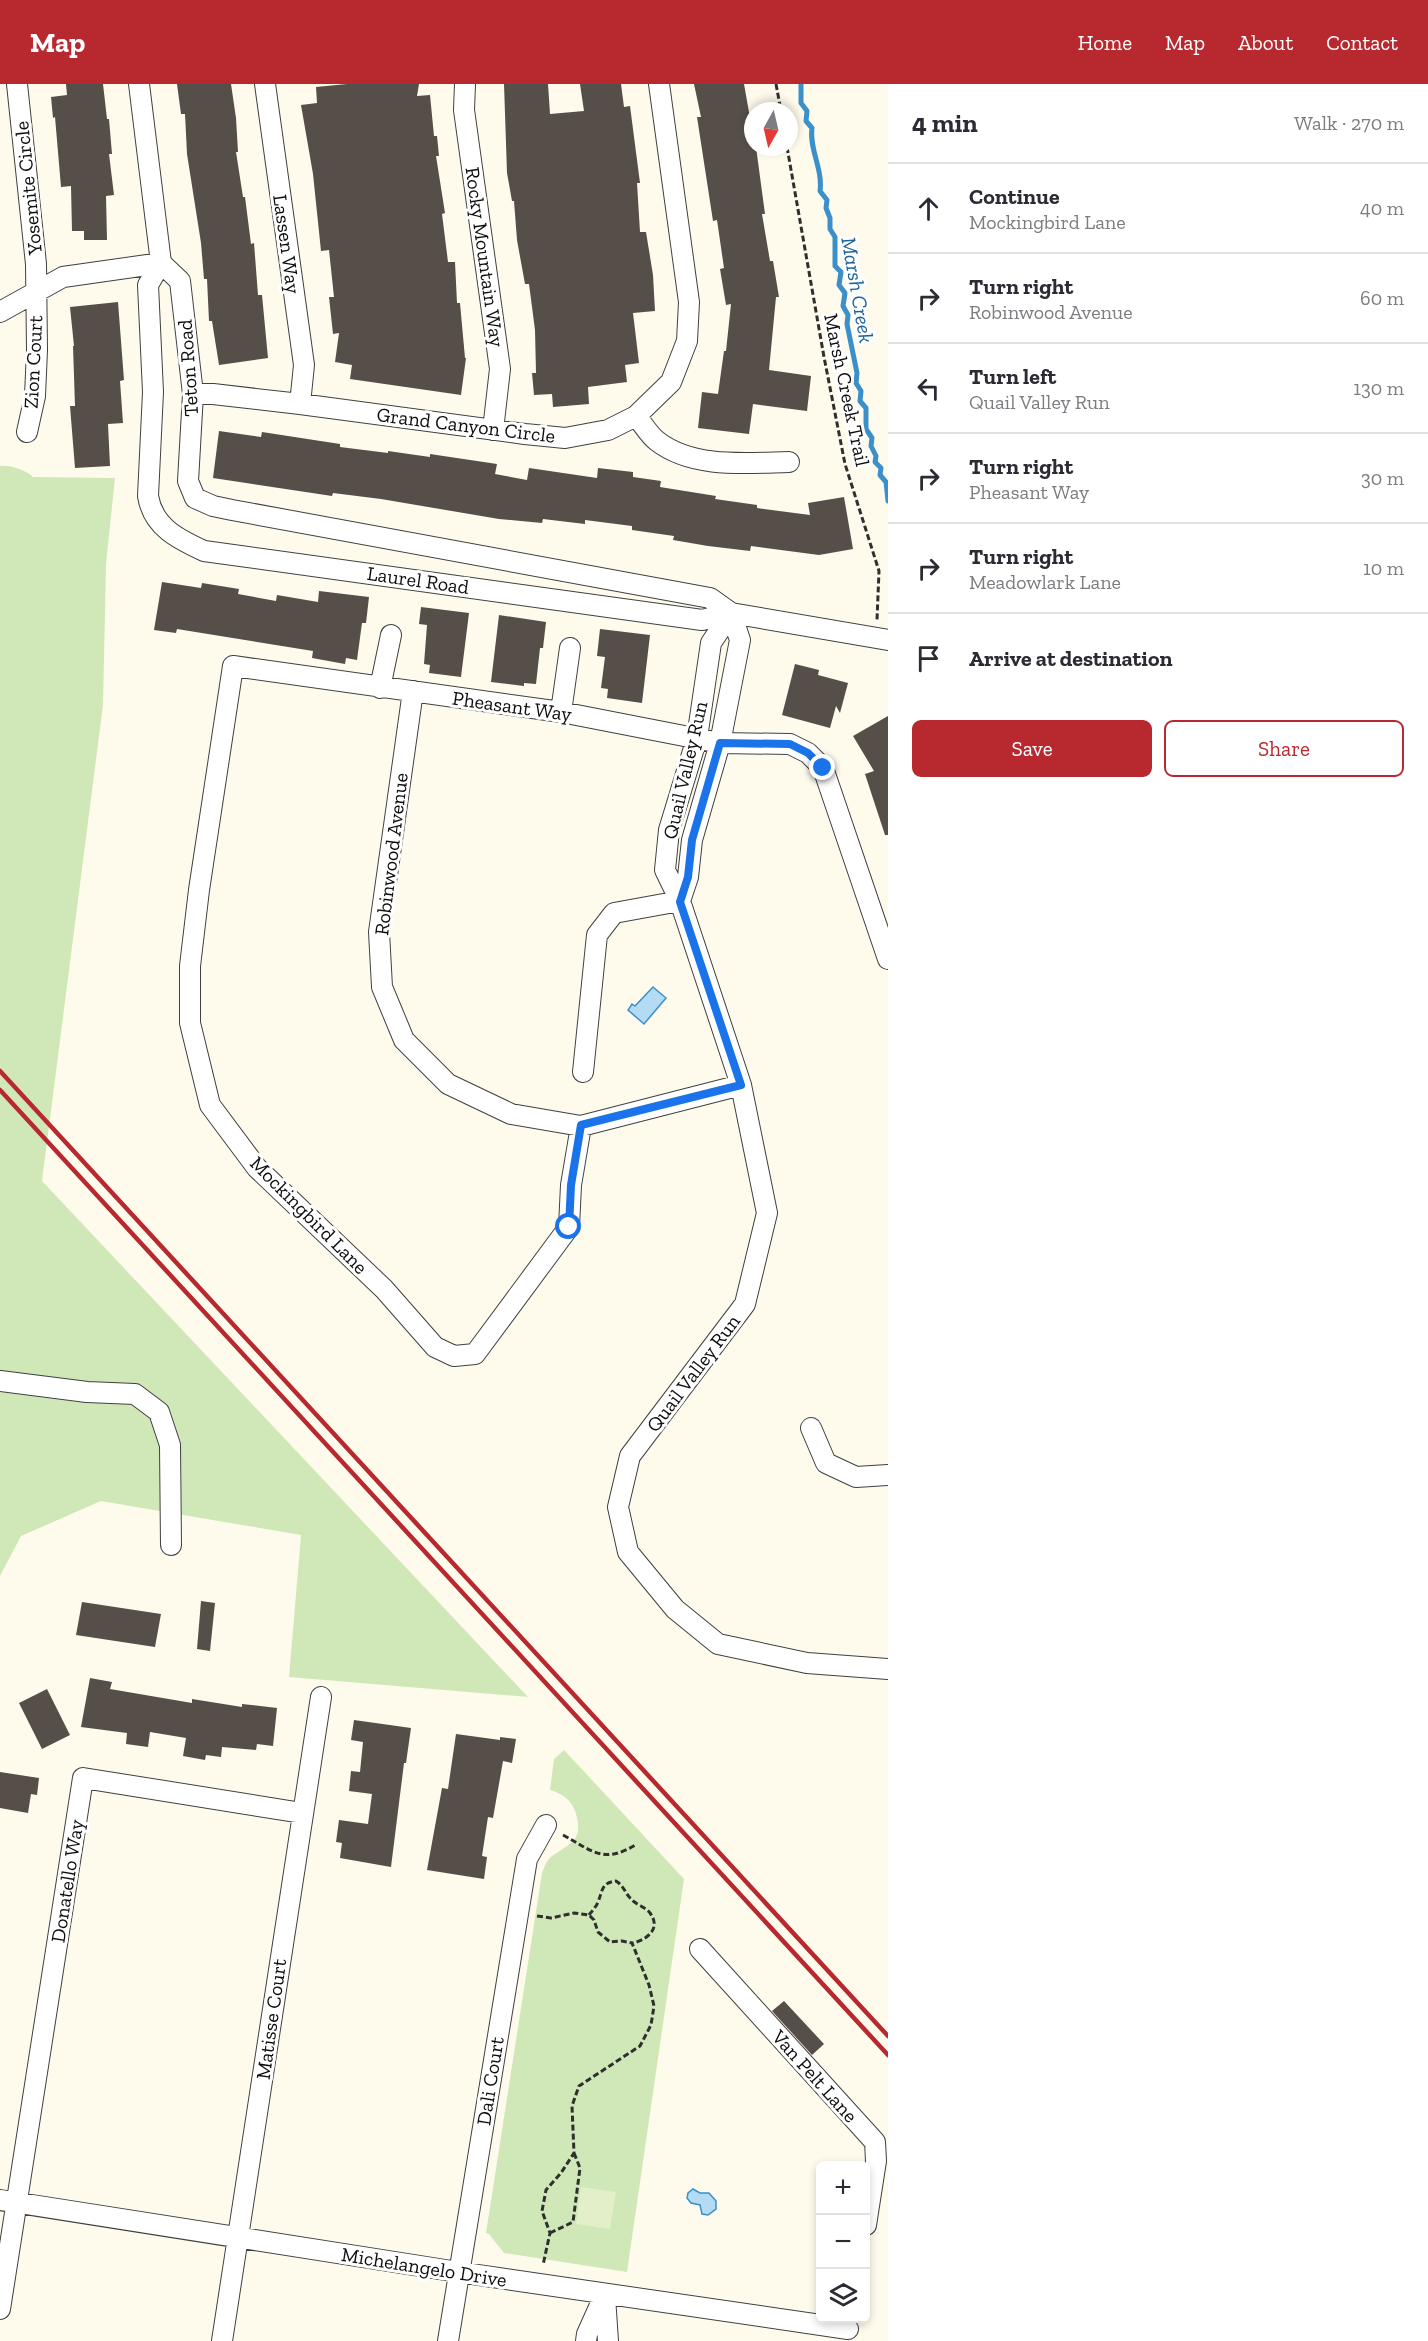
<!DOCTYPE html>
<html lang="en">
<head>
<meta charset="utf-8">
<style>
  :root { --surface:#fff; --page:#f2f2f3; --text:#2b2b33; --muted:#7c7c81; --line:#e1e1e2; --accent:#b8292f }
  body { margin:0; font-family:"Zilla Slab",serif; background:var(--page); color:var(--text) }
  .controls { position:absolute; right:18px; bottom:18px; display:grid; overflow:hidden; border-radius:9px; box-shadow:0 3px 9px #0003 }
  .controls button { width:54px; height:54px; display:grid; place-items:center; padding:0; border:0; border-bottom:2px solid var(--line); background:var(--surface); color:var(--text); font:30px sans-serif }
  .compass { position:absolute; left:744px; top:18px; width:54px; height:54px; border-radius:50%; background:var(--surface); box-shadow:0 3px 9px #0003; rotate:188deg }
  .stop { position:absolute; width:18px; height:18px; margin:-14px; border:4px solid #1a73e8; border-radius:50%; background:#fff }
  .stop.end { background:#1a73e8; border-color:#fff; box-shadow:0 2px 6px #0008 }
  .list { margin:0; padding:0; list-style:none }
  h2 { display:flex; justify-content:space-between; align-items:center; height:78px; margin:0; padding:0 24px; font-size:26px }
  h2 small { font-size:20px; font-weight:400; color:var(--muted) }
  .list li { display:grid; grid-template-columns:39px 1fr auto; gap:18px; align-items:center; box-sizing:border-box; height:90px; padding:0 24px; border-top:2px solid var(--line) }
  .list b { display:block; font-size:22px; white-space:nowrap }
  .list p { margin:0; font-size:20px; white-space:nowrap; color:var(--muted) }
  .list em { font-size:20px; font-style:normal; color:var(--muted) }
  .actions { display:flex; gap:12px; padding:18px 24px }
  .actions a { flex:1; padding:14px 0; border:2px solid var(--accent); border-radius:9px; text-align:center; font-size:21px; color:var(--accent) }
  .actions .main { background:var(--accent); color:#fff }
  .icon { flex:none; width:33px; height:33px; fill:none; stroke:currentColor; stroke-width:2; stroke-linecap:round; stroke-linejoin:round }
  .map { position:relative; flex:none; width:888px; height:2257px; overflow:hidden }
  header { display:flex; align-items:center; gap:36px; box-sizing:border-box; height:84px; padding:0 30px; background:var(--accent); color:#fff }
  header strong { font-size:28px }
  nav { display:flex; gap:33px; margin-inline-start:auto; font-size:21px }
  main { display:flex }
  aside { flex:1; background:var(--surface) }
  .map>svg:first-child { display:block }
  .green { fill:#d0e8b8 }
  .pitch { fill:#e2efc9 }
  .water { fill:#b3dbf4; stroke:#3c90c9; stroke-width:1.5 }
  .lines { fill:none; stroke-linecap:round; stroke-linejoin:round }
  .stream { stroke:#3c90c9; stroke-width:5 }
  .building { fill:#554e49 }
  .minor-casing { stroke:#404040; stroke-width:22 }
  .path { stroke:#2f2f2f; stroke-width:3; stroke-dasharray:6 3; stroke-linecap:butt }
  .minor { stroke:#fff; stroke-width:20 }
  .rail { stroke:#b8292f; stroke-width:4.5 }
  .route { stroke:#1a73e8; stroke-width:8 }
  .labels { text-anchor:middle; dominant-baseline:central; stroke-width:6; stroke-linejoin:round; paint-order:stroke }
  .street-label { font-size:20px; fill:#0d0d0d; stroke:#fff }
  .water-label { font-size:21px; font-style:italic; fill:#1a629b; stroke:#fff }
</style>
</head>
<body>
<header>
<strong>Map</strong>
<nav><a>Home</a><a>Map</a><a>About</a><a>Contact</a></nav>
</header>
<main>
<div class="map">
<svg width="888" height="2257" viewBox="0 0 888 2257">
  <rect width="100%" height="100%" fill="#fefbed"/>
  <path class="green" d="M 0,382 C 10,381 26,386 33,393 L 115,394 L 106,480 L 103,621 L 42,1097 L 528,1613 L 289,1593 L 301,1451 L 101,1417 L 21,1452 L 0,1492 Z
    M 564,1666 L 684,1795 L 627,2188 L 504,2169 L 489,2150 L 486,2149 L 542,1789 C 544,1784 546,1777 551,1773 C 568,1760 584,1758 576,1730 C 572,1716 563,1710 550,1706 L 554,1675 Z"/>
  <path class="pitch" d="M 581,2103 L 616,2108 L 610,2145 L 576,2140 Z"/>
  <path class="water" d="M 653,903 L 666,914 L 644,940 L 628,926 L 632,920 L 635,922 Z
    M 693,2105 L 700,2109 L 709,2109 L 716,2117 L 716,2125 L 708,2131 L 702,2130 L 700,2121 L 691,2119 L 687,2114 L 688,2109 Z"/>
  <g class="lines">
    <path class="stream" d="M 801,0 L 801,19 L 807,27 L 806,37 L 812,44 C 809,65 823,85 820,107 L 827,116 L 826,124 L 830,134 L 830,145 L 835,153 L 835,182 L 841,188 L 839,201 L 845,209 L 843,222 L 848,231 L 847,240 L 857,289 L 856,299 L 861,307 L 860,317 L 866,324 L 866,345 L 872,354 L 871,362 L 876,372 L 875,378 L 881,384 L 880,391 L 886,398 L 888,417"/>
  </g>
  <path class="building" d="M 66,0 L 103,0 L 107,35 L 109,35 L 112,70 L 109,70 L 114,111 L 106,112 L 107,156 L 84,156 L 84,147 L 72,147 L 71,102 L 61,103 L 55,33 L 53,34 L 51,13 L 67,11 Z
    M 177,0 L 231,0 L 236,34 L 238,68 L 236,68 L 243,113 L 245,113 L 251,160 L 254,159 L 258,211 L 262,211 L 268,274 L 219,281 L 212,237 L 209,237 L 207,195 L 204,195 L 201,159 L 187,70 L 185,30 L 181,30 Z
    M 347,0 L 419,0 L 417,12 L 430,11 L 434,52 L 437,52 L 439,72 L 436,72 L 445,129 L 442,130 L 448,178 L 455,178 L 457,219 L 460,219 L 465,274 L 466,274 L 461,311 L 350,295 L 352,281 L 335,278 L 339,249 L 333,250 L 329,213 L 334,213 L 329,166 L 321,167 L 313,90 L 301,21 L 317,19 L 316,3 Z
    M 504,0 L 548,0 L 550,30 L 584,27 L 580,0 L 621,0 L 624,23 L 630,22 L 640,99 L 637,99 L 640,148 L 646,148 L 653,191 L 655,227 L 633,229 L 639,279 L 625,281 L 627,298 L 588,303 L 589,320 L 553,323 L 552,310 L 534,311 L 532,289 L 536,289 L 535,246 L 529,200 L 525,200 L 517,156 L 514,117 L 512,117 L 507,89 Z
    M 694,0 L 744,0 L 753,51 L 753,63 L 756,63 L 765,130 L 762,130 L 770,177 L 773,177 L 779,213 L 776,213 L 769,286 L 811,292 L 807,327 L 753,320 L 749,350 L 698,344 L 702,308 L 718,310 L 724,267 L 726,267 L 731,220 L 726,221 L 720,185 L 724,184 L 717,136 L 713,137 L 697,33 L 701,33 Z
    M 118,218 L 124,296 L 120,297 L 123,339 L 108,340 L 110,382 L 75,384 L 70,322 L 75,322 L 73,262 L 74,262 L 70,223 Z
    M 219,347 L 261,353 L 262,348 L 340,360 L 340,363 L 388,369 L 388,367 L 430,373 L 430,370 L 497,380 L 495,390 L 527,396 L 529,384 L 597,394 L 598,384 L 633,388 L 633,393 L 661,397 L 660,403 L 716,412 L 715,415 L 757,421 L 757,424 L 810,431 L 808,419 L 844,413 L 853,465 L 819,471 L 751,462 L 750,467 L 708,462 L 673,456 L 674,452 L 632,446 L 632,442 L 585,436 L 585,440 L 543,435 L 542,439 L 499,435 L 381,415 L 333,409 L 332,412 L 213,394 Z
    M 162,498 L 201,504 L 202,499 L 239,505 L 238,510 L 276,517 L 277,511 L 318,518 L 319,507 L 369,513 L 366,539 L 362,539 L 357,576 L 346,574 L 345,580 L 312,574 L 313,567 L 177,545 L 176,549 L 154,546 Z
    M 421,523 L 469,529 L 461,593 L 429,589 L 430,581 L 424,580 L 427,541 L 419,540 Z
    M 499,531 L 546,538 L 543,564 L 540,564 L 536,600 L 524,599 L 524,602 L 491,598 Z
    M 600,545 L 650,551 L 642,619 L 607,614 L 608,605 L 601,604 L 605,573 L 597,572 Z
    M 795,580 L 819,586 L 818,591 L 848,599 L 840,629 L 836,622 L 830,644 L 782,631 Z
    M 888,632 L 888,751 L 885,751 L 865,690 L 874,687 L 853,652 Z
    M 201,1517 L 215,1519 L 210,1567 L 197,1565 Z
    M 82,1518 L 161,1530 L 155,1563 L 76,1551 Z
    M 90,1594 L 112,1598 L 110,1605 L 192,1619 L 192,1615 L 242,1623 L 242,1620 L 277,1624 L 273,1662 L 257,1660 L 256,1666 L 222,1663 L 221,1673 L 206,1671 L 205,1676 L 183,1672 L 186,1654 L 150,1648 L 148,1663 L 126,1660 L 127,1649 L 81,1643 Z
    M 47,1605 L 70,1651 L 42,1665 L 19,1619 Z
    M 354,1636 L 411,1644 L 406,1679 L 404,1679 L 391,1783 L 340,1774 L 342,1759 L 336,1758 L 339,1736 L 368,1740 L 372,1710 L 349,1707 L 351,1687 L 360,1688 L 363,1658 L 351,1656 Z
    M 456,1650 L 500,1656 L 500,1653 L 516,1655 L 512,1679 L 503,1677 L 493,1734 L 488,1733 L 482,1772 L 487,1773 L 484,1795 L 427,1786 L 442,1704 L 448,1705 Z
    M 0,1688 L 39,1694 L 37,1711 L 31,1710 L 28,1729 L 0,1724 Z
    M 784,1917 L 824,1960 L 812,1971 L 772,1927 Z"/>
  <g class="lines">
    <g class="minor-casing">
      <path id="minor" d="M 17,0 L 36,180 L 37,266 L 35,312 L 27,348
        M 139,0 L 161,179 L 148,201 L 153,308 L 148,412 C 153,443 178,455 204,467 L 702,536 L 731,529 L 888,556
        M 265,0 L 304,281 L 300,320
        M 465,0 L 464,26 L 500,285 L 493,346
        M 161,179 L 180,197 L 193,310 L 188,397 L 195,414 L 213,422 L 232,426 L 710,514 L 731,529
        M 0,228 L 63,193 L 161,179
        M 193,310 L 213,310 L 300,320 L 525,350 L 565,354 L 608,346 L 636,332 L 671,298 L 687,257 L 689,218 L 659,0
        M 636,332 C 643,340 649,351 657,357 C 693,385 747,379 789,378
        M 731,529 L 711,559 L 697,654 L 669,746 L 665,786 L 680,817 L 741,1001 L 767,1129 L 745,1220 L 630,1372 L 618,1423 L 628,1468 L 675,1525 L 718,1560 L 807,1579 L 888,1585
        M 380,604 L 391,551
        M 413,607 L 379,848 L 382,903 L 404,956 L 448,1000 L 511,1030 L 581,1042 L 741,1001
        M 561,628 L 570,564
        M 680,817 L 688,793 L 692,756 L 720,659 L 740,556 L 731,529
        M 583,988 L 597,851 L 614,829 L 680,817
        M 581,1042 L 571,1101 L 569,1143 L 475,1270 L 454,1272 L 435,1263 L 384,1205 L 257,1084 L 210,1021 L 190,939 L 190,882 L 199,806 L 233,582 L 561,628 L 720,659 L 790,660 L 808,669 L 823,684 L 888,875
        M 0,1297 L 87,1308 L 135,1310 L 159,1328 L 170,1361 L 171,1461
        M 811,1344 L 826,1379 L 856,1393 L 888,1391
        M 700,1865 L 875,2058 L 876,2077 L 866,2141
        M 0,2116 L 458,2188 L 848,2245
        M 605,2213 L 608,2257
        M 0,2225 L 83,1694 L 302,1729
        M 222,2257 L 321,1613
        M 448,2257 L 527,1775 L 546,1741
        M 586,2257 L 587,2250 L 605,2210"/>
    </g>
    <path class="path" d="M 776,0 L 781,27
      M 787,63 L 824,273 L 845,380 L 879,487 L 877,536
      M 563,1751 C 593,1767 603,1781 637,1760
      M 589,1831 C 592,1827 596,1823 598,1818 C 603,1806 601,1799 616,1797 C 624,1802 625,1809 631,1815 C 636,1821 646,1823 650,1829 C 662,1845 646,1856 633,1859
      M 537,1832 L 551,1834 L 574,1829 L 589,1831 L 594,1836 L 598,1848 L 610,1858 L 622,1857 L 632,1859 L 649,1901 L 654,1922 L 651,1941 L 640,1962 L 579,2002 L 572,2022 L 574,2069 L 561,2089 L 546,2106 L 542,2127 L 550,2149 L 543,2181
      M 550,2149 L 573,2138 L 580,2084 L 574,2069"/>
    <use href="#minor" class="minor"/>
    <path class="rail" d="M 0,987 L 888,1952
      M 0,1006 L 888,1971"/>
  </g>
  <g class="lines">
    <path class="route" d="M 569,1143 L 571,1101 L 581,1041 L 741,1001 L 680,818 L 688,793 L 692,756 L 720,659 L 790,660 L 808,669 L 823,684"/>
  </g>
  <g class="labels">
    <g class="street-label">
      <text transform="translate(28 104) rotate(-96)">Yosemite Circle</text>
      <text transform="translate(287 160) rotate(82)">Lassen Way</text>
      <text transform="translate(485 173) rotate(82)">Rocky Mountain Way</text>
      <text transform="translate(33 278) rotate(-87)">Zion Court</text>
      <text transform="translate(188 284) rotate(-94)">Teton Road</text>
      <text transform="translate(847 306) rotate(78)">Marsh Creek Trail</text>
      <text transform="translate(466 341) rotate(7)">Grand Canyon Circle</text>
      <text transform="translate(418 496) rotate(8)">Laurel Road</text>
      <text transform="translate(512 622) rotate(8)">Pheasant Way</text>
      <text transform="translate(685 686) rotate(-77)">Quail Valley Run</text>
      <text transform="translate(391 770) rotate(-83)">Robinwood Avenue</text>
      <text transform="translate(309 1131) rotate(45)">Mockingbird Lane</text>
      <text transform="translate(693 1289) rotate(-53)">Quail Valley Run</text>
      <text transform="translate(67 1797) rotate(-81)">Donatello Way</text>
      <text transform="translate(271 1935) rotate(-82)">Matisse Court</text>
      <text transform="translate(815 1992) rotate(48)">Van Pelt Lane</text>
      <text transform="translate(490 1997) rotate(-81)">Dali Court</text>
      <text transform="translate(424 2183) rotate(9)">Michelangelo Drive</text>
    </g>
    <g class="water-label">
      <text transform="translate(858 206) rotate(80)">Marsh Creek</text>
    </g>
  </g>
</svg>
<div class="controls">
<button>+</button>
<button>−</button>
<button><svg class="icon" aria-label="layers" viewBox="0 0 24 24"><path d="M12 4l9 5-9 5-9-5zM3 14l9 5 9-5"/></svg></button>
</div>
<svg class="compass" viewBox="-18 -18 36 36"><path d="M0-13l5 13h-10z" fill="#e53935"/><path d="M0 13l5-13h-10z" fill="#7c7c81"/></svg>
<div class="stop" style="left:569px;top:1143px"></div>
<div class="stop end" style="left:823px;top:684px"></div>
</div>
<aside>
<h2>4 min<small>Walk · 270 m</small></h2>
<ul class="list">
<li><svg class="icon" aria-label="ahead" viewBox="0 0 24 24"><path d="M12 20V5M6 11l6-6 6 6"/></svg><div><b>Continue</b><p>Mockingbird Lane</p></div><em>40 m</em></li>
<li><svg class="icon" aria-label="right" viewBox="0 0 24 24"><path d="M7 20v-9h11M14 6l5 5-5 5"/></svg><div><b>Turn right</b><p>Robinwood Avenue</p></div><em>60 m</em></li>
<li><svg class="icon" aria-label="left" viewBox="0 0 24 24"><path d="M17 20v-9H6M10 6l-5 5 5 5"/></svg><div><b>Turn left</b><p>Quail Valley Run</p></div><em>130 m</em></li>
<li><svg class="icon" aria-label="right" viewBox="0 0 24 24"><path d="M7 20v-9h11M14 6l5 5-5 5"/></svg><div><b>Turn right</b><p>Pheasant Way</p></div><em>30 m</em></li>
<li><svg class="icon" aria-label="right" viewBox="0 0 24 24"><path d="M7 20v-9h11M14 6l5 5-5 5"/></svg><div><b>Turn right</b><p>Meadowlark Lane</p></div><em>10 m</em></li>
<li><svg class="icon" aria-label="arrive" viewBox="0 0 24 24"><path d="M6 21V4h12l-3 4 3 4H6"/></svg><div><b>Arrive at destination</b></div></li>
</ul>
<div class="actions"><a class="main">Save</a><a>Share</a></div>
</aside>
</main>
</body>
</html>
